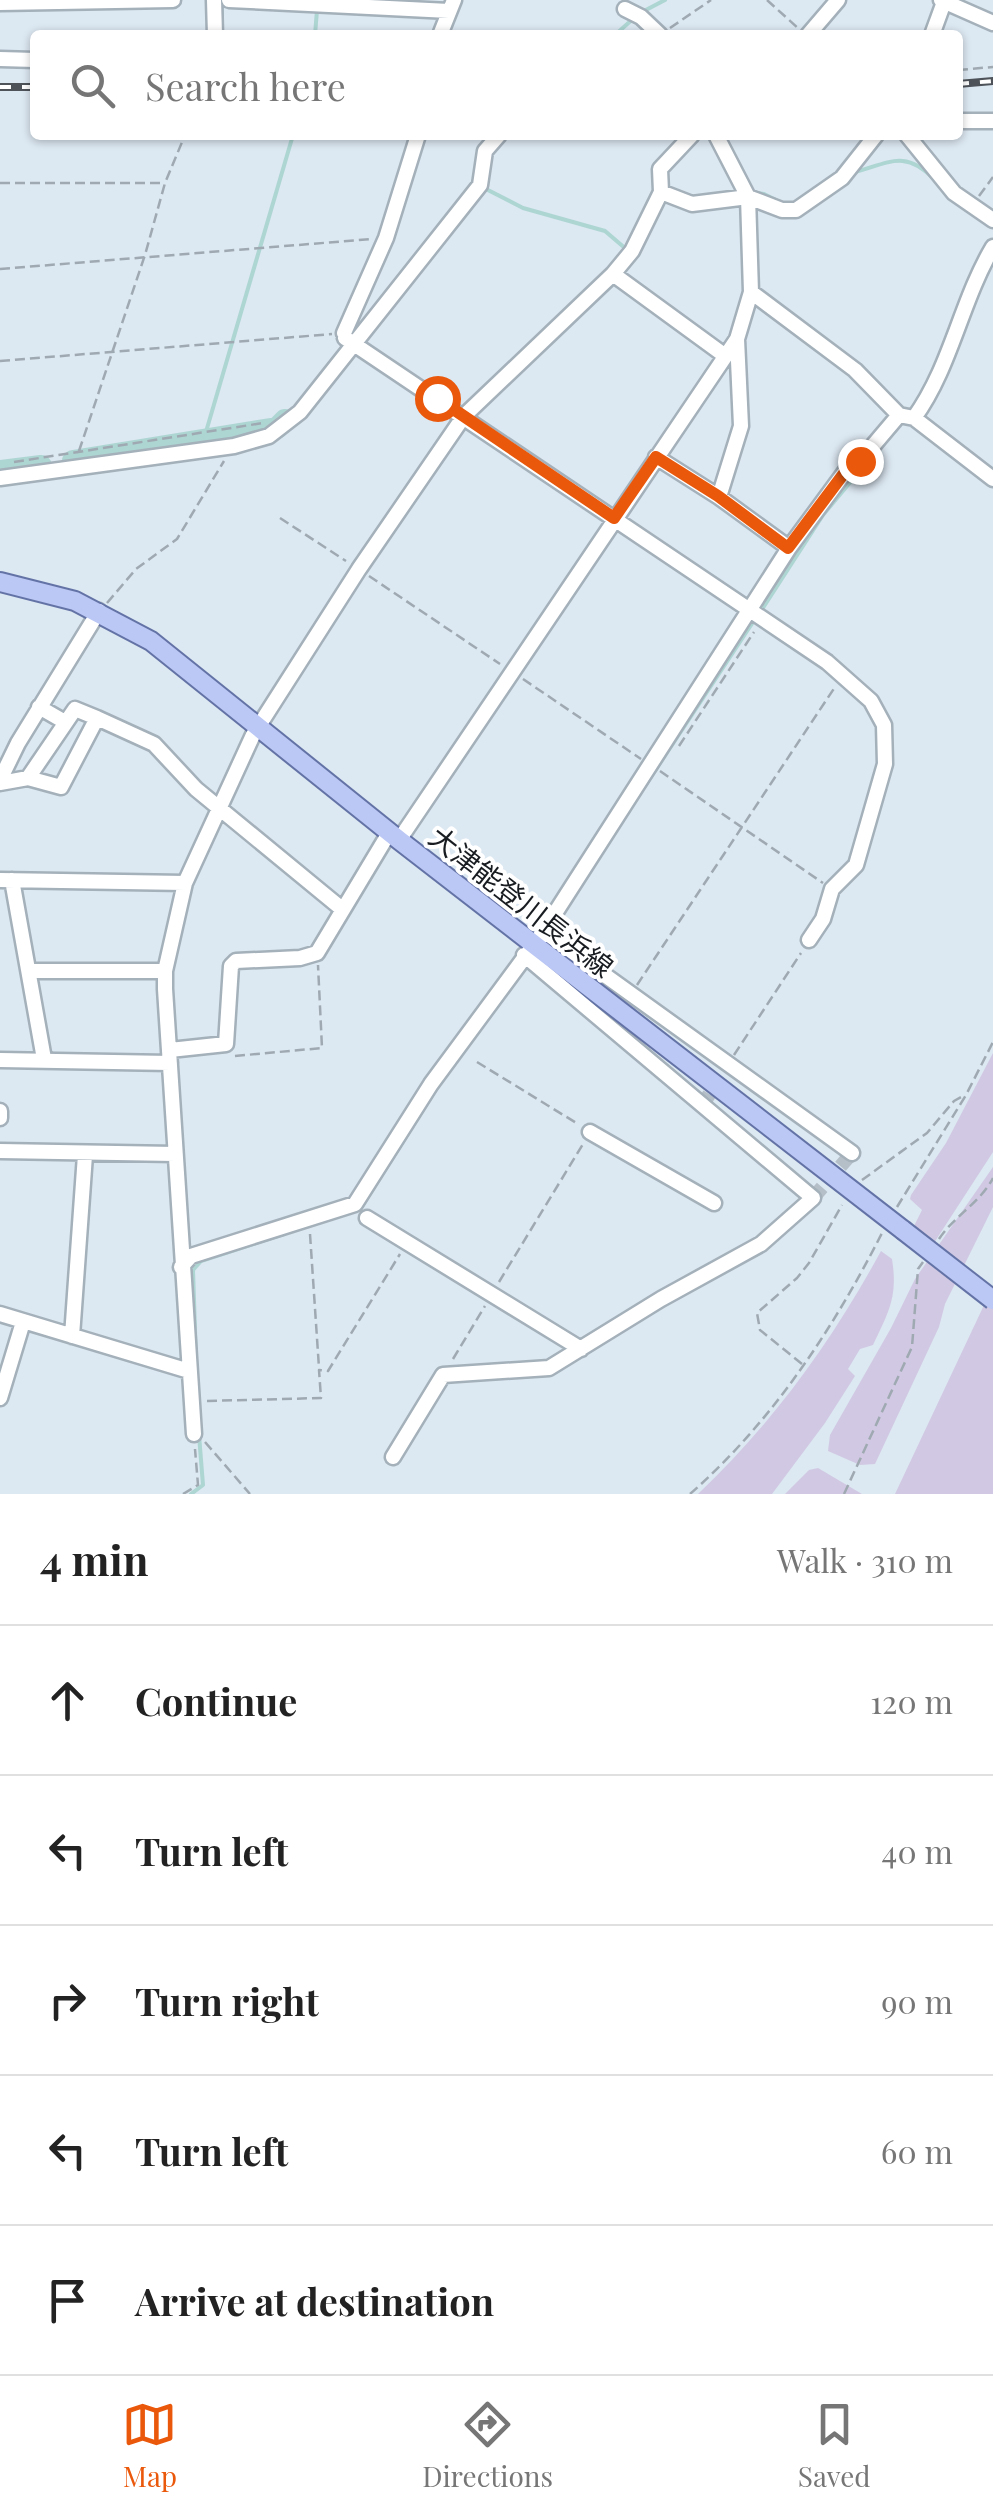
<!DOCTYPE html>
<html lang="en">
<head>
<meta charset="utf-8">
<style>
  :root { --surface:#fff; --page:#f2f2f2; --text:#222; --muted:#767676; --line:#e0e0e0; --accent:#ea580c }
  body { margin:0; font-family:"Playfair Display","Noto Sans JP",serif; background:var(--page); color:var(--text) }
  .stop { position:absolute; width:30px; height:30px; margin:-22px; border:8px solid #ea580c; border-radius:50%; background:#fff }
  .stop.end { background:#ea580c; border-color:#fff; box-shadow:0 2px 10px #0008 }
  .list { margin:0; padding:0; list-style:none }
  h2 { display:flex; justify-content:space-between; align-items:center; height:130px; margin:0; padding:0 40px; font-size:42px }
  h2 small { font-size:32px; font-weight:400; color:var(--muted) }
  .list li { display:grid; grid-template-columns:65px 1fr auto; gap:30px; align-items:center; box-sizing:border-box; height:150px; padding:0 40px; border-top:2px solid var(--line) }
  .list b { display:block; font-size:38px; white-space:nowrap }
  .list em { font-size:32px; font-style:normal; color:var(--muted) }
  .icon { flex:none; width:55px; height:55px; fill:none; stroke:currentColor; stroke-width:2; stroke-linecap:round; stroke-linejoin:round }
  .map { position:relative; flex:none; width:993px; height:1494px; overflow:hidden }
  .search { position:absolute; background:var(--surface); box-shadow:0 2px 8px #0004; left:30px; right:30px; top:30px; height:110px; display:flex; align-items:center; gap:25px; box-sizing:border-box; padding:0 35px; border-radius:10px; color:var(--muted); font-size:38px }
  .sheet { height:880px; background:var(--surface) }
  nav { display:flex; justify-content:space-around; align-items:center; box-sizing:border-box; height:140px; border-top:2px solid var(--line); background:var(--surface); font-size:28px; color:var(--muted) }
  nav a { display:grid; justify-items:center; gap:5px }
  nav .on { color:var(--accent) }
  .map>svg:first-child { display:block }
  .grass { fill:#d1c9e3 }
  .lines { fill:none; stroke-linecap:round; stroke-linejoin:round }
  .stream { stroke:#add5d2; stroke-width:4 }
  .river { stroke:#add5d2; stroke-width:22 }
  .minor-tunnel { stroke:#b5bfc8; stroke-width:14; stroke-dasharray:14 7; stroke-linecap:butt }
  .minor-casing { stroke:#a4b0ba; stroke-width:19 }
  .major-casing { stroke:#6473a6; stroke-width:22 }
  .path { stroke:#9fa9b1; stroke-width:2.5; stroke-dasharray:10 5; stroke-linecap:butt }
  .minor { stroke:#fff; stroke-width:14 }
  .major { stroke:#bbc7f4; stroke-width:18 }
  .rail-casing { stroke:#4d5359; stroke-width:8 }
  .rail { stroke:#fff; stroke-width:4; stroke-dasharray:11; stroke-linecap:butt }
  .major-bridge-casing { stroke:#6473a6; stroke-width:22; stroke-linecap:butt }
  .major-bridge { stroke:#bbc7f4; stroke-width:18 }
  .route { stroke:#ea580c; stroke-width:12 }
  .labels { text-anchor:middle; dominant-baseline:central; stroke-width:8; stroke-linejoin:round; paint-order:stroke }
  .street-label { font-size:28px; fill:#191d21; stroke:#fff }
</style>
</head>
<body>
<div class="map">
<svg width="993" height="1494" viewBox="0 0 993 1494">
  <rect width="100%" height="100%" fill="#dce8f2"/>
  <path class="grass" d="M 993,1053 L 993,1152 L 932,1246 L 912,1230 L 922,1210 L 910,1199 L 911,1195 L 946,1143 Z
    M 993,1167 L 993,1207 L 945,1304 L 939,1327 L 875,1464 L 860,1465 L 828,1451 L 830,1435 L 891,1328 L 915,1279 Z
    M 881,1251 L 892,1259 C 898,1296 889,1312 873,1345 L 860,1349 L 848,1369 L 855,1376 L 825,1423 L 772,1494 L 698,1494 C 773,1423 832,1341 881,1251 Z
    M 993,1286 L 993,1494 L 895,1494 Z
    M 818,1468 L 862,1494 L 785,1494 L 809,1470 Z"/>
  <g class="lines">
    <path class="stream" d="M 642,12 L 665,0
      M 222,35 L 222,8
      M 315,35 L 317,10
      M 615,35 L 635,17
      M 852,173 C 889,163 905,149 934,179
      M 482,187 L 523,208 L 605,231 L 626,249 L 652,195
      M 752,192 L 764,194 L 776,200
      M 203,442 L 293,135
      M 761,611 L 823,515 L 862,468
      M 645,786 L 755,619
      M 355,1210 L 361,1208 L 438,1086
      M 196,1360 L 193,1270 L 201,1261 L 284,1234
      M 191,1494 L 203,1485 L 199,1435"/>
    <path class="river" d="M 73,461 L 277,428 L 285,420
      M 0,471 L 41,466"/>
    <path class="minor-tunnel" d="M 702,1106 L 728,1064
      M 813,1198 L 852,1153"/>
    <g class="minor-casing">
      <path id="minor" d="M 214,0 L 215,35
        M 229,0 L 449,11
        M 941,0 L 993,23
        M 0,3 L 173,0
        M 625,9 L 641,17 L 660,35
        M 440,35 L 454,0
        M 808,35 L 838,0
        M 932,35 L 944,2
        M 0,59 L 35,60
        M 958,121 L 993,121
        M 907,135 L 954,193 L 993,220
        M 661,192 L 660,169 L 692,135
        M 613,274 L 632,251 L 661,192 L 692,204 L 748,197 L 782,210 L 796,210 L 842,178 L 876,135
        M 751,292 L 855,370 L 899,415 L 914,418 C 951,367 961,301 993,247
        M 344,333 L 386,238 L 418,135
        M 345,338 L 827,662 L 871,701 L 884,725 L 885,764 L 856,865 L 832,889 L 823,919 L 809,940
        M 914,418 L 993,479
        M 656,457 L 719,497 L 789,548
        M 0,478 L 234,446 L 269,436 L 300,412 L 480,185 L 485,151 L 499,135
        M 719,497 L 741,426 L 737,339
        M 39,707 L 65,722
        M 97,718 L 154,744 L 196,789 L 342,909
        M 0,780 L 18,743 L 99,611
        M 0,783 L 28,778 L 75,709 L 97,718 L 61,787 L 28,778
        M 399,840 L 737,339 L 751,292 L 748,197 L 716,135
        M 0,880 L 185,883
        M 12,880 L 44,1059
        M 541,935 L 549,935 L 852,1153
        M 29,971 L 165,971
        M 170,1050 L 226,1044 L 231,966 L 236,961 L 300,958 L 317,953 L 389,833
        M 0,1060 L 170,1063
        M 0,1111 L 0,1118
        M 590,1132 L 714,1203
        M 0,1151 L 175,1154
        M 367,1218 L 581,1349
        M 181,1267 L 191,1256 L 355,1204 L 431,1084 L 541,935 L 789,548 L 845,472 L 860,461 L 899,415
        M 0,1314 L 189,1371
        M 72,1336 L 85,1155
        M 0,1398 L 23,1322
        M 194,1434 L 165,989 L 165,971 L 185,883 L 253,735 L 359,569 L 464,416 L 613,274 L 724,355
        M 393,1457 L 443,1375 L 549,1368 L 661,1299 L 761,1244 L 813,1198 L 524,955"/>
    </g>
    <g class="major-casing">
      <path id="major" d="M 0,582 L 75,601 L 151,641 L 399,840 L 903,1230"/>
    </g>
    <path class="path" d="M 767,0 L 799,29
      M 670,28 L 711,0
      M 958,70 L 993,67
      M 0,183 L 164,183
      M 979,196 L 993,177
      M 0,269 L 372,239
      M 0,361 L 332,334
      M 79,451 L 145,255 L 165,183 L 185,135
      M 14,462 L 263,423
      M 280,518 L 346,561
      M 369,576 L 500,664
      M 107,603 L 136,569 L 177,539 L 224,461
      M 523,679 L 641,759
      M 679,746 L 754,632
      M 660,771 L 823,883
      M 637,985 L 835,687
      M 734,1055 L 801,953
      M 235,1056 L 322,1048 L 318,965
      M 477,1062 L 578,1124
      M 862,1180 L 927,1133 L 954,1101 L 963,1096
      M 897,1207 L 966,1095 L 993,1042
      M 310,1234 L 319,1368
      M 939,1239 C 954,1216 980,1203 993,1178
      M 499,1282 L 583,1144
      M 453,1359 L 485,1306
      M 802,1364 L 760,1330 L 757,1313 L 797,1278 L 809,1263 L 842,1205
      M 207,1401 L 321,1398 L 319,1370 L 328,1371 L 400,1254
      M 205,1442 L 250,1494
      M 183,1494 L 198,1485 L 195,1449
      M 690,1494 C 772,1422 834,1328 883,1231
      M 844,1494 L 912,1347 L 918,1269 L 923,1262"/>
    <use href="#minor" class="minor"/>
    <use href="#major" class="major"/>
    <g class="rail-casing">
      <path id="rail" d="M 958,84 L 993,81
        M 0,87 L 35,87"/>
    </g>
    <use href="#rail" class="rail"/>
    <g class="major-bridge-casing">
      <path id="major-bridge" d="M 903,1230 L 993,1300"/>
    </g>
    <use href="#major-bridge" class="major-bridge"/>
  </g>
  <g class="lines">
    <path class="route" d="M 437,398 L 614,518 L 656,457 L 718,496 L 788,548 L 845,472 L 860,461"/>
  </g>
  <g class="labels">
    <g class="street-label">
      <text transform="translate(522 901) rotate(38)">大津能登川長浜線</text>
    </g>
  </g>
</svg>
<div class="stop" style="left:437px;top:398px"></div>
<div class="stop end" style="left:860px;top:461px"></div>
<div class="search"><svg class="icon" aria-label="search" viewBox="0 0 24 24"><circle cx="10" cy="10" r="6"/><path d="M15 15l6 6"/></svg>Search here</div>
</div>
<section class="sheet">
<h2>4 min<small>Walk · 310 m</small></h2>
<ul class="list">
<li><svg class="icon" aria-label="ahead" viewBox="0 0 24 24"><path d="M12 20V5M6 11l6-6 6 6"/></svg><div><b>Continue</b></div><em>120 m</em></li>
<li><svg class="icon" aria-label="left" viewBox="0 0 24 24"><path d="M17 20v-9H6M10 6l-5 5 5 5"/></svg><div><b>Turn left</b></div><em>40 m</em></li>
<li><svg class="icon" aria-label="right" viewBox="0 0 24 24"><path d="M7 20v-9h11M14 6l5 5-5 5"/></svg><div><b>Turn right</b></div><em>90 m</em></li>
<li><svg class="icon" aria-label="left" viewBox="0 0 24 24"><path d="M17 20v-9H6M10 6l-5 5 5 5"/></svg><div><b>Turn left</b></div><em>60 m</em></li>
<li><svg class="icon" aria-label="arrive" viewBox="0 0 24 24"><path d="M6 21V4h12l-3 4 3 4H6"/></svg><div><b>Arrive at destination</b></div></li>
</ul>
</section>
<nav>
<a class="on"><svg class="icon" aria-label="map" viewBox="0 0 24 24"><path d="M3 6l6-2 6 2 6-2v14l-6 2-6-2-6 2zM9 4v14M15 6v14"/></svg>Map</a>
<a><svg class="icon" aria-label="directions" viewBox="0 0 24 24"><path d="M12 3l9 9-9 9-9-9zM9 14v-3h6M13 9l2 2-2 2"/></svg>Directions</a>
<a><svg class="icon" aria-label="saved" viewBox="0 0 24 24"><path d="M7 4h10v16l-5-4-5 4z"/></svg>Saved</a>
</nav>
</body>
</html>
